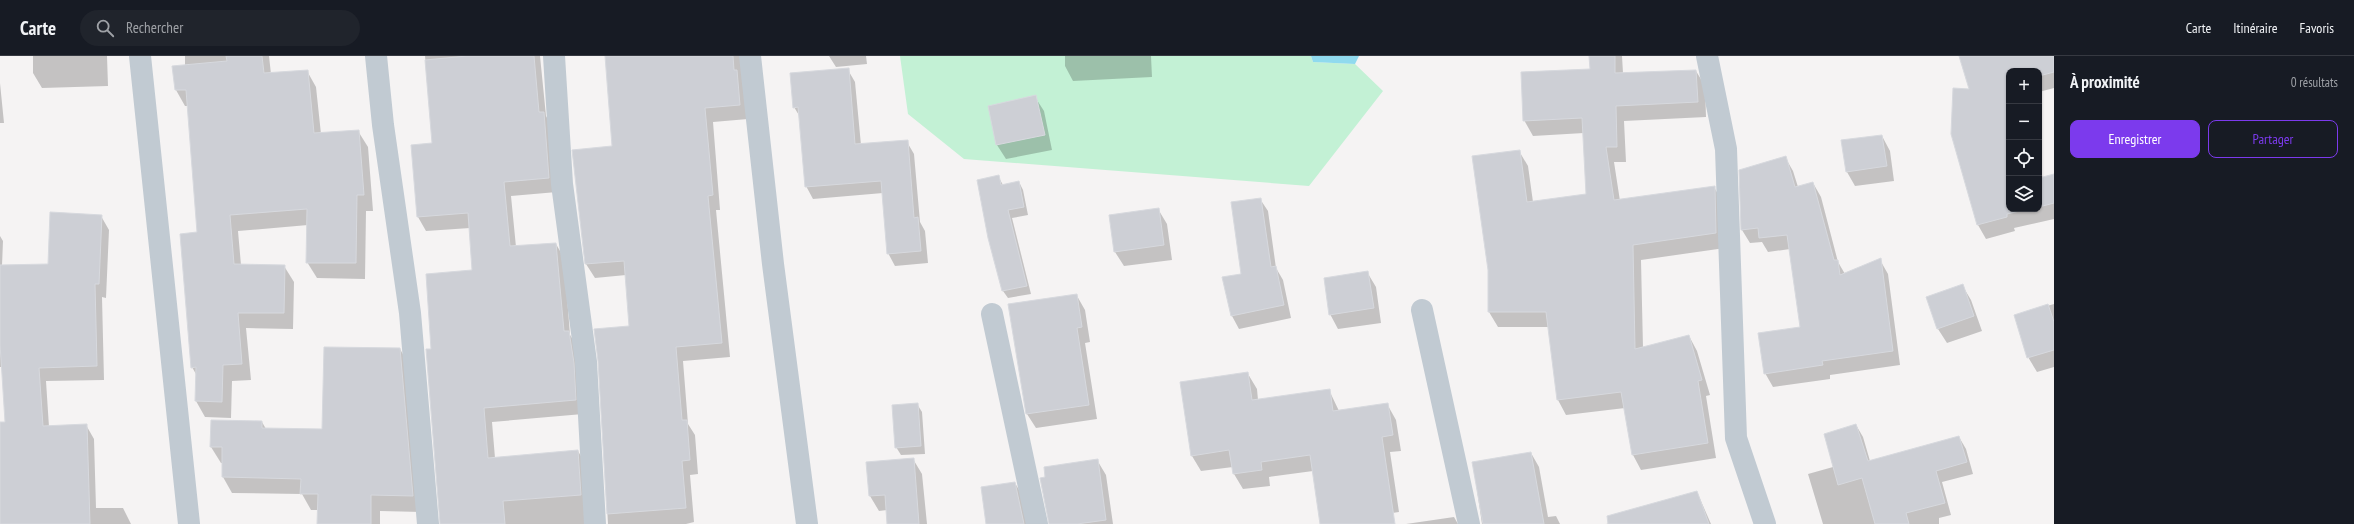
<!DOCTYPE html>
<html lang="fr">
<head>
<meta charset="utf-8">
<style>
  :root { --surface:#171b24; --page:#20242c; --text:#f1f3f6; --muted:#9ea1a6; --line:#363941; --accent:#7c3aed }
  body { margin:0; font-family:"PT Sans Narrow",sans-serif; background:var(--page); color:var(--text) }
  .controls { position:absolute; right:12px; top:12px; display:grid; overflow:hidden; border-radius:8px; box-shadow:0 1px 3px #0004 }
  .controls button { width:36px; height:36px; display:grid; place-items:center; padding:0; border:0; border-bottom:1px solid var(--line); background:var(--surface); color:var(--text); font:20px sans-serif }
  .list { margin:0; padding:0; list-style:none }
  h2 { display:flex; justify-content:space-between; align-items:center; height:52px; margin:0; padding:0 16px; font-size:17px }
  h2 small { font-size:13px; font-weight:400; color:var(--muted) }
  .actions { display:flex; gap:8px; padding:12px 16px }
  .actions a { flex:1; padding:9px 0; border:1px solid var(--accent); border-radius:8px; text-align:center; font-size:14px; color:var(--accent) }
  .actions .main { background:var(--accent); color:#fff }
  .icon { flex:none; width:22px; height:22px; fill:none; stroke:currentColor; stroke-width:2; stroke-linecap:round; stroke-linejoin:round }
  .map { position:relative; flex:none; width:2054px; height:468px; overflow:hidden }
  header { display:flex; align-items:center; gap:24px; box-sizing:border-box; height:56px; padding:0 20px; background:var(--surface); border-bottom:1px solid var(--line) }
  header strong { font-size:19px }
  nav { display:flex; gap:22px; margin-inline-start:auto; font-size:14px }
  .search { width:280px; height:36px; background:var(--page); display:flex; align-items:center; gap:10px; box-sizing:border-box; padding:0 14px; border-radius:22px; color:var(--muted); font-size:15px }
  main { display:flex }
  aside { flex:1; background:var(--surface) }
  .map>svg:first-child { display:block }
  .green { fill:#c3f1d5 }
  .water { fill:#90daee }
  .shadow { fill:#0003 }
  .building { fill:#cdcfd5; stroke:#d7d9de }
  .lines { fill:none; stroke-linecap:round; stroke-linejoin:round }
  .minor { stroke:#c1cad2; stroke-width:22 }
</style>
</head>
<body>
<header>
<strong>Carte</strong>
<div class="search"><svg class="icon" aria-label="search" viewBox="0 0 24 24"><circle cx="10" cy="10" r="6"/><path d="M15 15l6 6"/></svg>Rechercher</div>
<nav><a>Carte</a><a>Itinéraire</a><a>Favoris</a></nav>
</header>
<main>
<div class="map">
<svg width="2054" height="468" viewBox="0 0 2054 468">
  <rect width="100%" height="100%" fill="#f5f3f3"/>
  <path class="green" d="M 900,0 L 1311,0 L 1313,6 L 1355,8 L 1383,35 L 1309,130 L 964,103 L 908,58 Z"/>
  <path class="water" d="M 1311,0 L 1359,0 L 1355,8 L 1313,6 Z"/>
  <path class="shadow" d="M 33,0 L 107,0 L 108,30 L 42,32 L 33,17 Z
    M 185,0 L 269,0 L 271,18 L 307,15 L 316,31 L 321,78 L 358,75 L 368,91 L 373,155 L 366,155 L 365,223 L 317,222 L 307,206 L 308,169 L 238,175 L 241,209 L 284,210 L 294,226 L 293,273 L 246,272 L 251,324 L 232,325 L 231,362 L 205,361 L 196,345 L 197,320 L 192,311 L 198,177 L 188,50 L 185,50 L 176,34 L 173,11 L 185,10 Z
    M 425,0 L 540,0 L 546,60 L 552,71 L 557,136 L 511,140 L 516,191 L 556,188 L 564,202 L 570,279 L 577,290 L 583,358 L 492,366 L 495,402 L 578,395 L 586,409 L 589,468 L 441,468 L 432,294 L 473,215 L 470,172 L 426,175 L 418,161 L 412,90 L 433,88 Z
    M 606,0 L 740,0 L 748,63 L 713,66 L 720,154 L 716,154 L 730,301 L 683,305 L 688,368 L 695,379 L 698,418 L 690,419 L 694,466 L 686,468 L 608,468 L 599,305 L 631,271 L 626,219 L 595,222 L 586,208 L 613,91 Z
    M 829,0 L 866,0 L 867,8 L 836,11 Z
    M 1065,0 L 1151,0 L 1152,21 L 1073,25 L 1065,10 Z
    M 1590,0 L 1622,0 L 1623,17 L 1696,15 L 1705,30 L 1706,61 L 1624,65 L 1626,106 L 1614,106 L 1620,145 L 1714,131 L 1723,147 L 1725,192 L 1641,204 L 1643,292 L 1689,280 L 1697,295 L 1710,339 L 1706,340 L 1716,402 L 1641,414 L 1633,399 L 1625,352 L 1566,359 L 1558,344 L 1549,271 L 1498,271 L 1489,256 L 1519,95 L 1528,110 L 1533,146 L 1587,139 L 1584,77 L 1533,80 L 1524,64 L 1591,14 Z
    M 1960,0 L 2050,0 L 2054,13 L 2054,32 L 2039,36 L 2039,15 L 2009,15 L 2009,153 L 2039,153 L 2039,113 L 2043,122 L 2054,119 L 2054,163 L 2014,172 L 2015,175 L 1986,183 L 1978,169 L 1952,78 L 1970,34 Z
    M 848,14 L 855,26 L 861,89 L 907,86 L 914,98 L 920,166 L 925,175 L 928,207 L 895,210 L 888,197 L 883,137 L 813,143 L 806,130 L 800,61 L 794,51 Z
    M 0,27 L 4,67 L 0,67 Z
    M 1035,41 L 1044,55 L 1052,94 L 1006,103 L 997,89 Z
    M 1882,80 L 1890,95 L 1894,125 L 1855,130 L 1847,116 Z
    M 1785,101 L 1793,115 L 1798,131 L 1813,127 L 1821,141 L 1838,206 L 1845,218 L 1880,204 L 1888,218 L 1900,309 L 1830,319 L 1830,323 L 1773,331 L 1765,317 L 1801,272 L 1790,193 L 1768,196 L 1762,186 L 1750,187 L 1742,174 Z
    M 998,120 L 1003,129 L 1019,126 L 1023,134 L 1028,159 L 1012,162 L 1031,238 L 1008,242 L 1003,235 Z
    M 1260,143 L 1268,155 L 1276,212 L 1283,224 L 1291,262 L 1239,273 L 1232,260 L 1224,222 L 1242,218 Z
    M 1158,153 L 1167,168 L 1172,204 L 1124,210 L 1115,196 Z
    M 101,160 L 109,174 L 106,242 L 102,241 L 104,324 L 46,325 L 49,371 L 86,369 L 94,383 L 96,452 L 123,452 L 131,468 L 0,468 L 0,367 L 6,367 L 3,311 L 0,311 L 0,180 L 3,185 L 2,210 L 49,209 Z
    M 1367,216 L 1376,231 L 1381,267 L 1338,273 L 1330,258 Z
    M 1962,229 L 1971,244 L 1982,275 L 1947,287 L 1938,273 L 1927,242 Z
    M 1077,240 L 1085,254 L 1090,286 L 1085,287 L 1097,363 L 1036,372 L 1027,358 Z
    M 2054,248 L 2054,311 L 2037,316 L 2028,301 L 2015,259 Z
    M 400,293 L 409,309 L 422,456 L 380,455 L 380,468 L 318,468 L 318,454 L 311,454 L 302,438 L 232,437 L 223,421 L 223,407 L 221,407 L 211,391 L 262,366 L 266,373 L 323,374 Z
    M 1248,318 L 1257,333 L 1258,344 L 1329,334 L 1339,355 L 1387,348 L 1396,364 L 1401,395 L 1390,396 L 1399,456 L 1372,460 L 1313,415 L 1269,421 L 1270,430 L 1243,433 L 1234,418 L 1233,411 L 1201,415 L 1192,400 Z
    M 917,348 L 922,356 L 925,398 L 901,399 L 896,391 Z
    M 1856,369 L 1863,381 L 1870,405 L 1959,381 L 1966,393 L 1973,418 L 1942,426 L 1951,459 L 1939,462 L 1939,468 L 1823,468 L 1808,418 L 1833,411 L 1825,379 Z
    M 1531,397 L 1539,411 L 1548,461 L 1556,460 L 1560,468 L 1482,468 L 1473,407 Z
    M 913,403 L 922,418 L 927,468 L 888,468 L 887,454 L 879,455 L 870,440 Z
    M 1097,404 L 1106,419 L 1113,468 L 1049,468 L 1046,422 Z
    M 1015,427 L 1022,439 L 1029,468 L 987,468 Z
    M 1697,436 L 1711,468 L 1606,468 L 1617,466 Z
    M 1454,461 L 1458,468 L 1406,468 Z"/>
  <path class="building" d="M 226,0 L 262,0 L 264,17 L 308,14 L 314,77 L 359,74 L 364,139 L 357,139 L 356,207 L 306,207 L 307,153 L 230,159 L 234,208 L 285,209 L 284,257 L 238,257 L 242,308 L 223,309 L 222,346 L 195,345 L 196,311 L 191,312 L 180,178 L 197,176 L 186,34 L 175,34 L 172,10 L 227,5 Z
    M 467,0 L 534,0 L 539,56 L 544,56 L 549,122 L 504,126 L 510,190 L 556,187 L 564,275 L 569,275 L 574,307 L 576,344 L 484,352 L 488,402 L 578,394 L 581,439 L 503,445 L 505,468 L 440,468 L 426,293 L 431,293 L 426,218 L 472,214 L 468,157 L 417,161 L 411,89 L 432,87 L 425,4 Z
    M 605,0 L 733,0 L 734,14 L 737,14 L 740,49 L 705,52 L 713,139 L 708,140 L 722,287 L 676,291 L 682,364 L 687,364 L 690,404 L 682,405 L 686,452 L 607,458 L 598,305 L 594,273 L 629,270 L 624,205 L 585,208 L 572,94 L 612,90 Z
    M 1589,0 L 1615,0 L 1615,17 L 1696,14 L 1698,46 L 1616,50 L 1617,91 L 1606,91 L 1614,144 L 1715,130 L 1716,177 L 1633,189 L 1635,293 L 1689,279 L 1702,324 L 1698,325 L 1708,387 L 1632,399 L 1621,336 L 1557,344 L 1546,256 L 1488,256 L 1488,214 L 1472,100 L 1520,94 L 1527,146 L 1586,138 L 1582,62 L 1523,65 L 1521,16 L 1590,13 Z
    M 1959,0 L 2054,0 L 2054,16 L 2039,20 L 2039,15 L 2009,15 L 2009,153 L 2028,153 L 2007,158 L 2007,161 L 1977,169 L 1951,78 L 1953,32 L 1969,33 Z
    M 849,12 L 855,88 L 908,84 L 914,162 L 918,161 L 921,195 L 887,198 L 881,125 L 805,131 L 798,51 L 793,52 L 790,17 Z
    M 1036,39 L 1045,79 L 996,89 L 988,50 Z
    M 1882,79 L 1887,110 L 1846,116 L 1841,84 Z
    M 1786,100 L 1795,131 L 1813,126 L 1834,204 L 1838,204 L 1840,219 L 1881,202 L 1893,295 L 1822,305 L 1823,309 L 1764,318 L 1758,277 L 1800,271 L 1787,179 L 1759,182 L 1758,172 L 1741,174 L 1739,114 Z
    M 2054,118 L 2054,147 L 2039,151 L 2039,122 Z
    M 999,119 L 1001,129 L 1019,125 L 1024,151 L 1008,154 L 1027,230 L 1002,235 L 988,182 L 977,124 Z
    M 1261,142 L 1271,211 L 1276,210 L 1284,249 L 1231,260 L 1222,221 L 1241,218 L 1231,146 Z
    M 1159,152 L 1164,189 L 1114,196 L 1109,159 Z
    M 50,156 L 102,159 L 99,228 L 95,228 L 97,310 L 39,312 L 43,370 L 87,368 L 90,468 L 0,468 L 0,366 L 5,366 L 0,288 L 0,209 L 48,208 Z
    M 1368,215 L 1374,252 L 1329,259 L 1324,222 Z
    M 1963,228 L 1974,260 L 1937,273 L 1926,241 Z
    M 1077,238 L 1082,271 L 1077,272 L 1089,349 L 1026,358 L 1008,248 Z
    M 2048,248 L 2054,266 L 2054,294 L 2027,302 L 2014,259 Z
    M 324,291 L 400,292 L 413,440 L 371,439 L 371,468 L 317,468 L 318,438 L 300,438 L 301,423 L 222,421 L 222,391 L 210,391 L 211,364 L 262,365 L 262,372 L 322,373 Z
    M 1248,316 L 1252,344 L 1330,333 L 1333,355 L 1388,347 L 1393,379 L 1382,381 L 1395,468 L 1320,468 L 1310,399 L 1261,406 L 1262,414 L 1233,418 L 1229,394 L 1191,400 L 1180,326 Z
    M 918,347 L 921,390 L 895,392 L 892,349 Z
    M 1856,368 L 1868,405 L 1959,380 L 1967,406 L 1936,415 L 1945,447 L 1906,457 L 1909,468 L 1875,468 L 1862,422 L 1838,429 L 1824,378 Z
    M 1531,396 L 1544,468 L 1483,468 L 1472,406 Z
    M 914,402 L 919,468 L 887,468 L 885,439 L 869,440 L 866,406 Z
    M 1098,403 L 1106,464 L 1077,468 L 1049,468 L 1040,422 L 1045,421 L 1044,411 Z
    M 1015,426 L 1024,468 L 986,468 L 981,431 Z
    M 1697,435 L 1709,468 L 1608,468 L 1607,460 Z"/>
  <g class="lines">
    <path class="minor" d="M 140,0 L 189,468
      M 376,0 L 383,69 L 410,257 L 428,468
      M 554,0 L 562,128 L 586,306 L 595,468
      M 750,0 L 773,208 L 807,468
      M 1707,0 L 1726,93 L 1736,382 L 1765,468
      M 1422,254 L 1469,468
      M 992,258 L 1037,468"/>
  </g>
</svg>
<div class="controls">
<button>+</button>
<button>−</button>
<button><svg class="icon" aria-label="locate" viewBox="0 0 24 24"><circle cx="12" cy="12" r="6"/><path d="M12 2v4M12 18v4M2 12h4M18 12h4"/></svg></button>
<button><svg class="icon" aria-label="layers" viewBox="0 0 24 24"><path d="M12 4l9 5-9 5-9-5zM3 14l9 5 9-5"/></svg></button>
</div>
</div>
<aside>
<h2>À proximité<small>0 résultats</small></h2>
<ul class="list">
</ul>
<div class="actions"><a class="main">Enregistrer</a><a>Partager</a></div>
</aside>
</main>
</body>
</html>
